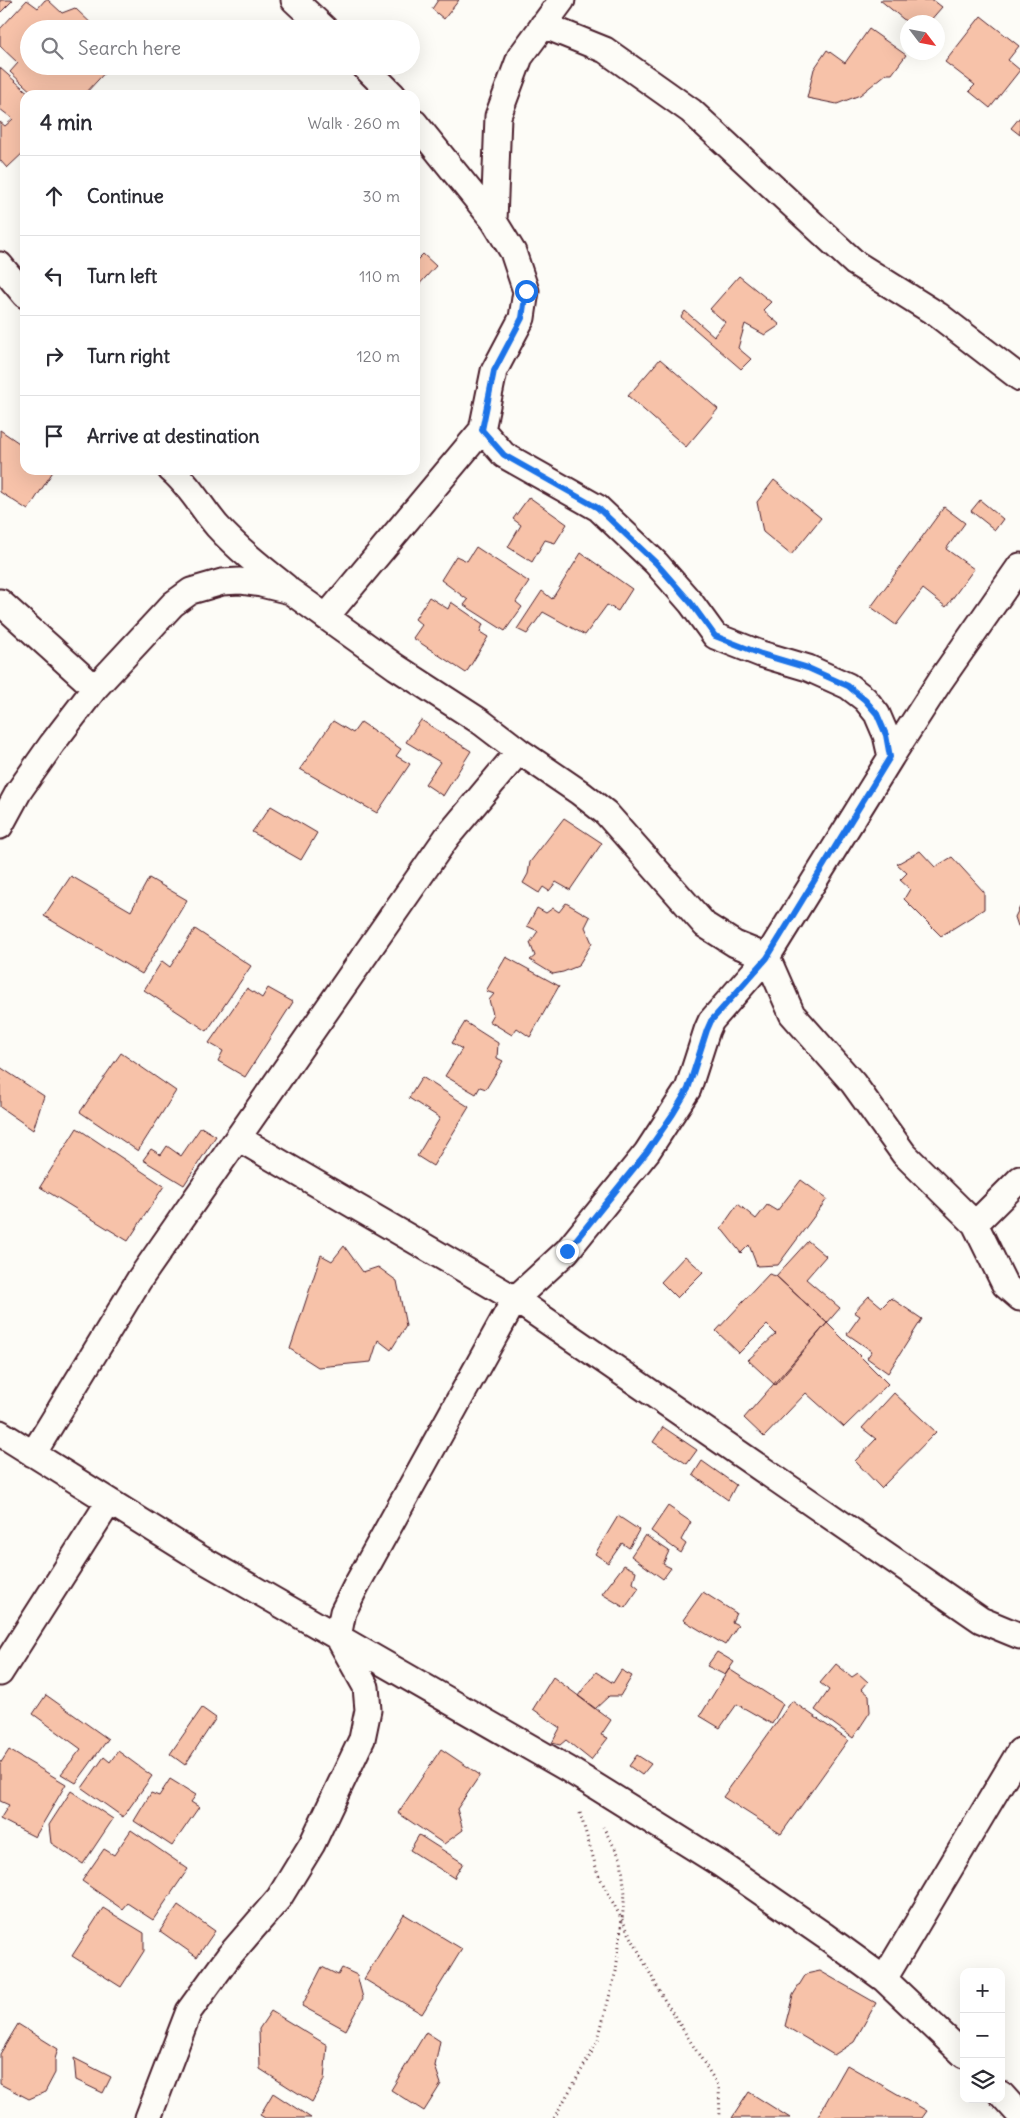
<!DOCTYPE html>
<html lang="en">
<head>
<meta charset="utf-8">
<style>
  :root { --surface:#fff; --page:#f7f7f7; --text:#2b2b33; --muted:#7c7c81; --line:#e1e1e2 }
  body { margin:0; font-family:Delius,sans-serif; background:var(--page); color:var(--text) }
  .controls { position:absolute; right:15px; bottom:15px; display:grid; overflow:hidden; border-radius:10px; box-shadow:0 5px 20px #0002 }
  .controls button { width:45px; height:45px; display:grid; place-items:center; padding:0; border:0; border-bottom:1px solid var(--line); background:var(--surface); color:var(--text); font:25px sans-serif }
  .compass { position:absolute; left:900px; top:15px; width:45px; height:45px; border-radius:50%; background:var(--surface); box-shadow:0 5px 20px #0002; rotate:122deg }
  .stop { position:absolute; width:15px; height:15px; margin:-11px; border:4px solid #1a73e8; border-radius:50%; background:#fff }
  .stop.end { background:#1a73e8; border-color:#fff; box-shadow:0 1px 5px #0008 }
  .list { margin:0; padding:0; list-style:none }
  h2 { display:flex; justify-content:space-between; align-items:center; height:65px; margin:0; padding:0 20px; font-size:21px }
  h2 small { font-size:16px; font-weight:400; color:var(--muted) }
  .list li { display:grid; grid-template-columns:32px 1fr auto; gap:15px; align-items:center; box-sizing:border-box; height:80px; padding:0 20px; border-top:1px solid var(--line) }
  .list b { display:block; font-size:19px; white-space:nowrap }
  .list em { font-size:16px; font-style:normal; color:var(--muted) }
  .icon { flex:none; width:28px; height:28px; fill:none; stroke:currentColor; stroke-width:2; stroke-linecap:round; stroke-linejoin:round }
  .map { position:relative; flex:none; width:1020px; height:2118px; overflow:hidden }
  .search { position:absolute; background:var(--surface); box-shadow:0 5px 20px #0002; left:20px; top:20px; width:400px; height:55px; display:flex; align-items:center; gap:12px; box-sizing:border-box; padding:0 18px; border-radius:28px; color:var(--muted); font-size:19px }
  .panel { position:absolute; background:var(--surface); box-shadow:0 5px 20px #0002; left:20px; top:90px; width:400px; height:385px; border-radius:15px }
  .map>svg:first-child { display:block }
  .building { fill:#f7c2a9; stroke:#4a1f2b }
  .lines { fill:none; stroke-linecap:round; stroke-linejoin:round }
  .street-casing { stroke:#4a1f2b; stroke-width:29 }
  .path { stroke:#4a1f2b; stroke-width:3; stroke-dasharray:1 4; stroke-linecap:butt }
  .street { stroke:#fdfcf7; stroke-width:25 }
  .route { stroke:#1a73e8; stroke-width:6 }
</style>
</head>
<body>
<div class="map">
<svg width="1020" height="2118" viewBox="0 0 1020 2118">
  <rect width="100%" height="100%" fill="#fdfcf7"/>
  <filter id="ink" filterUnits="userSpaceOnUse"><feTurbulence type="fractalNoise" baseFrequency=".02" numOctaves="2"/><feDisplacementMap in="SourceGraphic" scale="10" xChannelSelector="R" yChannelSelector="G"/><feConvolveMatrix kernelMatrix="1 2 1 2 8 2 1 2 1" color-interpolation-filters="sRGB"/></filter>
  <g filter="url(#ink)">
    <path class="building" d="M 0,0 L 13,0 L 0,13 Z
      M 27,0 L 38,8 L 45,0 L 48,0 L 62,13 L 75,8 L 97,29 L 29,29 L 29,66 L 111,66 L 84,95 L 35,95 L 10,72 L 18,63 L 0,46 L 0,29 Z
      M 438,0 L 459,0 L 444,19 L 432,9 Z
      M 880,0 L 933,0 L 942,7 L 929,22 L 908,23 Z
      M 981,16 L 1019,46 L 1008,60 L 1020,70 L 990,108 L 969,91 L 975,85 L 945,62 Z
      M 869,29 L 906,55 L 892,74 L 886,74 L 860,95 L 837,104 L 807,98 L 814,69 L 827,50 L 845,63 Z
      M 0,68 L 31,95 L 25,95 L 25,151 L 7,168 L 0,160 L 0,122 L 5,126 L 13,119 L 0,109 Z
      M 1020,117 L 1020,135 L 1011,128 Z
      M 423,254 L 436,266 L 415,289 L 415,262 Z
      M 739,276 L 771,302 L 763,310 L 780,325 L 765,335 L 745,324 L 738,348 L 751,359 L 741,369 L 681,317 L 685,311 L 714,336 L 725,322 L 710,309 Z
      M 660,359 L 718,409 L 686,447 L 628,396 Z
      M 0,430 L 25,447 L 25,470 L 54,470 L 28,510 L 0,492 Z
      M 774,480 L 821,518 L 791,555 L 763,532 L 757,502 Z
      M 529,497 L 567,524 L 555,543 L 545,540 L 532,562 L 508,547 L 521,525 L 513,519 Z
      M 980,500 L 1003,519 L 995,530 L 971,511 Z
      M 944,507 L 965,523 L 946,549 L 974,569 L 946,607 L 923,589 L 896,625 L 871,607 Z
      M 476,547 L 529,582 L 516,602 L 522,607 L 505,631 L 464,605 L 468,600 L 441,580 L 456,556 L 467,561 Z
      M 581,553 L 632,589 L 618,611 L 607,605 L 585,635 L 543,612 L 527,634 L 517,629 L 542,591 L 552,599 Z
      M 429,597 L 448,609 L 451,602 L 483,624 L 480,632 L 488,637 L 466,673 L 413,638 L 422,625 L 415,619 Z
      M 421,720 L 471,751 L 443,796 L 425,784 L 440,762 L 406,742 Z
      M 333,721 L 353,733 L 361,722 L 401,749 L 396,756 L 410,764 L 377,813 L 300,769 Z
      M 271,806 L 317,833 L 301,860 L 252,832 Z
      M 564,818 L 602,843 L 570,890 L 556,882 L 549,891 L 543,887 L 539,893 L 523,883 L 528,874 L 530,862 Z
      M 920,851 L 935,867 L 952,857 L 984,892 L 984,909 L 941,936 L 904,899 L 910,889 L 900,880 L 907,873 L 897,864 Z
      M 71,876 L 131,911 L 149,878 L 187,900 L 142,974 L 44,916 Z
      M 566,903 L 590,917 L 585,927 L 592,943 L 578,966 L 563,972 L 553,974 L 530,960 L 535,956 L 530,943 L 538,931 L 527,926 L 537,908 L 546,913 L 553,908 L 559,912 Z
      M 1020,907 L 1020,927 L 1018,926 L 1015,917 Z
      M 195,929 L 251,966 L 207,1031 L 144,990 L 162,961 L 170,967 Z
      M 506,957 L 559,986 L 530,1037 L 517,1028 L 512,1035 L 489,1021 L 493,1014 L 489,1000 L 494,994 L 486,991 Z
      M 247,988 L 262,998 L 268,988 L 293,1002 L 245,1077 L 218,1061 L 223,1051 L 209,1043 Z
      M 465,1022 L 498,1043 L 497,1058 L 503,1061 L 486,1089 L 480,1087 L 476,1094 L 445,1076 L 462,1049 L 452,1043 Z
      M 121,1053 L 176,1091 L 138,1151 L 80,1112 Z
      M 0,1067 L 44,1096 L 33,1130 L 0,1107 Z
      M 422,1077 L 469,1107 L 433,1166 L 417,1156 L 440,1118 L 409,1098 Z
      M 201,1127 L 216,1136 L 184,1185 L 143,1160 L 151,1149 L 161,1155 L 167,1146 L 181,1156 Z
      M 77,1128 L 164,1186 L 128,1241 L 40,1187 Z
      M 801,1180 L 827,1199 L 778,1265 L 757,1266 L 749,1245 L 741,1253 L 721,1228 L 738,1204 L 756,1219 L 767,1205 L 777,1211 Z
      M 808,1241 L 826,1256 L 806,1279 L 840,1308 L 827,1323 L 776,1276 Z
      M 344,1246 L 363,1272 L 378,1267 L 397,1281 L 406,1326 L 391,1350 L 378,1340 L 371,1362 L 318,1367 L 290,1349 L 321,1255 L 332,1261 Z
      M 685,1256 L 703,1272 L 677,1298 L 661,1282 Z
      M 769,1274 L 776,1276 L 827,1323 L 775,1385 L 748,1360 L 776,1334 L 767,1325 L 739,1353 L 716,1331 Z
      M 869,1296 L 882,1307 L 891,1298 L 922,1319 L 888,1373 L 867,1358 L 872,1351 L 847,1334 L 860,1316 L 854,1312 Z
      M 827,1323 L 888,1384 L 844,1427 L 806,1393 L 764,1437 L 744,1418 Z
      M 894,1393 L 936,1432 L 881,1488 L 855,1461 L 876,1439 L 862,1428 Z
      M 663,1427 L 697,1450 L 687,1464 L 653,1442 Z
      M 702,1461 L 736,1485 L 728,1500 L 693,1475 Z
      M 668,1506 L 691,1522 L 681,1540 L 686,1544 L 681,1553 L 651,1531 Z
      M 618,1516 L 639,1530 L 629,1548 L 622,1543 L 608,1563 L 595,1554 Z
      M 645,1535 L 669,1551 L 663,1564 L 671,1568 L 663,1579 L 631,1556 Z
      M 624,1565 L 636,1571 L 633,1583 L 639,1588 L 625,1608 L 602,1594 Z
      M 703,1592 L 736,1613 L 732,1622 L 738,1625 L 725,1645 L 683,1620 Z
      M 717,1652 L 734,1662 L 725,1675 L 707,1666 Z
      M 836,1664 L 852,1677 L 858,1673 L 868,1682 L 862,1689 L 869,1695 L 870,1712 L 853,1738 L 815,1710 L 829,1690 L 820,1683 Z
      M 729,1669 L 783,1704 L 772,1724 L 737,1704 L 720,1728 L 700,1716 Z
      M 621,1670 L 632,1676 L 620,1696 L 609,1696 L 595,1709 L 578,1696 L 596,1672 L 613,1683 Z
      M 553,1677 L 611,1720 L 601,1735 L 608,1738 L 591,1760 L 566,1740 L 560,1745 L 552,1743 L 560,1728 L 533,1709 Z
      M 46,1695 L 108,1739 L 76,1783 L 61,1774 L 81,1749 L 33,1714 Z
      M 792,1701 L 848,1740 L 781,1834 L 723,1797 Z
      M 202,1708 L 216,1718 L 185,1765 L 170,1754 Z
      M 441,1749 L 480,1775 L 457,1809 L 463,1830 L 444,1844 L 398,1813 Z
      M 9,1750 L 66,1784 L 35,1837 L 0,1819 L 9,1805 L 0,1801 L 0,1764 Z
      M 118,1751 L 152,1776 L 123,1817 L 82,1788 L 104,1757 L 110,1762 Z
      M 637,1755 L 651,1764 L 642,1775 L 629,1766 Z
      M 170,1779 L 196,1795 L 191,1802 L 199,1807 L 172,1846 L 134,1821 L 151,1793 L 159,1796 Z
      M 71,1791 L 113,1819 L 83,1864 L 51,1843 L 49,1825 Z
      M 131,1830 L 188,1869 L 153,1920 L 127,1903 L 122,1909 L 82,1881 L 104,1849 L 114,1855 Z
      M 419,1835 L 463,1863 L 454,1878 L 410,1850 Z
      M 178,1905 L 215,1931 L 197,1957 L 160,1931 Z
      M 103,1908 L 144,1933 L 144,1951 L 121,1987 L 72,1956 Z
      M 404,1914 L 462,1949 L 422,2014 L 364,1979 Z
      M 322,1967 L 338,1975 L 342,1968 L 357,1975 L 363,1998 L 346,2030 L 302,2006 Z
      M 820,1971 L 876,2003 L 854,2042 L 834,2055 L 785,2026 L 793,1995 L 806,1974 Z
      M 271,2011 L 327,2045 L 324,2080 L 312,2102 L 260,2069 L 259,2029 Z
      M 18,2024 L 58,2049 L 55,2059 L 55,2073 L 45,2092 L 29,2099 L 0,2084 L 0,2054 Z
      M 426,2032 L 440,2041 L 435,2066 L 441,2084 L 424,2111 L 391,2090 Z
      M 74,2058 L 111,2077 L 103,2093 L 76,2080 Z
      M 847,2065 L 927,2111 L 922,2118 L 817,2118 Z
      M 749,2092 L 790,2118 L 732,2118 Z
      M 273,2093 L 311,2118 L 265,2118 L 260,2115 Z"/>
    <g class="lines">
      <g class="street-casing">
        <path id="street" d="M 294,0 L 325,29
          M 543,25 L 605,50 L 691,111 L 855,263 L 938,315 L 1020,378
          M 364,66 L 393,95
          M 494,221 L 498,116 L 520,57 L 562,0
          M 0,265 L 25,295
          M 171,470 C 190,486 201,507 217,526 C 238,549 262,568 286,587
          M 0,602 L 95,688
          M 326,617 L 482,430 L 494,371 L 522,318 L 526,291 L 513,252 L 494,221 L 415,123
          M 891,757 L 940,681 L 1020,566
          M 0,826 L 19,791 L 52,744 L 95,688 L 173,604 L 191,591 L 222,582 L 240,581 L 261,584 L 290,591 L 396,667 L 481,722 L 519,751 L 579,792 L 606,813 L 705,925 L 735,944 L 767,957 L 792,1014 L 853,1083 L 904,1154 L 975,1224 L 1005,1285 L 1020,1298
          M 238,1138 L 515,1299 L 981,1620 L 1020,1636
          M 975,1224 L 1020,1179
          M 0,1433 L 200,1558 L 568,1769 L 722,1865 L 825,1936 L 884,1979 L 964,2055
          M 33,1454 L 139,1280 L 447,837 L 519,751
          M 0,1673 L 109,1502
          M 884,1979 L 1020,1751
          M 1001,2094 L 1020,2115
          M 148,2118 L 189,2011 L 229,1956 L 279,1898 L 312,1844 L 362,1739 L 368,1710 L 366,1687 L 338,1637 L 343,1612 L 356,1586 L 515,1299 L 567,1251 L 647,1152 L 688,1089 L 707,1030 L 711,1021 L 767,957 L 891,757 L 886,735 L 877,714 L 865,699 L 848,686 L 808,668 L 761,654 L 715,636 L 691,603 L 656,563 L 598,508 L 504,455 L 482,430"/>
      </g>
      <path class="path" d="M 580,1813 L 598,1874 L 662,1996 L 719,2087 L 720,2118
        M 554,2118 L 597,2043 L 616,1971 L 625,1894 L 621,1859 L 603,1827"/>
      <use href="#street" class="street"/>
    </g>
  </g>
  <g class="lines" filter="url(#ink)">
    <path class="route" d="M 526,291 L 522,318 L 494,371 L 482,430 L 504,455 L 598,508 L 656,563 L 691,603 L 715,636 L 761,654 L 808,668 L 848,686 L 865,700 L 877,714 L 886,735 L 890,757 L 767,958 L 711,1021 L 707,1030 L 688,1089 L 673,1114 L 647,1152 L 567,1251"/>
  </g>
</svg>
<div class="controls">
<button>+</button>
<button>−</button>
<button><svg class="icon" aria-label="layers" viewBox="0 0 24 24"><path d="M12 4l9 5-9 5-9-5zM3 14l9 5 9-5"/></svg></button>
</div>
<svg class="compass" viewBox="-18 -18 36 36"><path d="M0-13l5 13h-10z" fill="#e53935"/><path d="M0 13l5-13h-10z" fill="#7c7c81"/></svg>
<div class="stop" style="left:526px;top:291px"></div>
<div class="stop end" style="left:567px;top:1251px"></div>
<div class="search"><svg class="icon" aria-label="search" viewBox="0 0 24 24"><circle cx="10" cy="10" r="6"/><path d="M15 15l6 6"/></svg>Search here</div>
<section class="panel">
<h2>4 min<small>Walk · 260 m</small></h2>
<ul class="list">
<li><svg class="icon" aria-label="ahead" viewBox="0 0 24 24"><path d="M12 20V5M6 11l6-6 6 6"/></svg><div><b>Continue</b></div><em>30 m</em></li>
<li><svg class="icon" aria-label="left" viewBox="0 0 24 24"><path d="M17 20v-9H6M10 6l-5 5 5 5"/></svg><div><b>Turn left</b></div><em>110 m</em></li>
<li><svg class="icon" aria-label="right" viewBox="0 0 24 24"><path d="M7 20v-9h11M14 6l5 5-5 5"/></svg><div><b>Turn right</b></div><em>120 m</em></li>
<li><svg class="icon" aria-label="arrive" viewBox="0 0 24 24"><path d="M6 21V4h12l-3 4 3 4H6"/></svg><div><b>Arrive at destination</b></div></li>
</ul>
</section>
</div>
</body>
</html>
